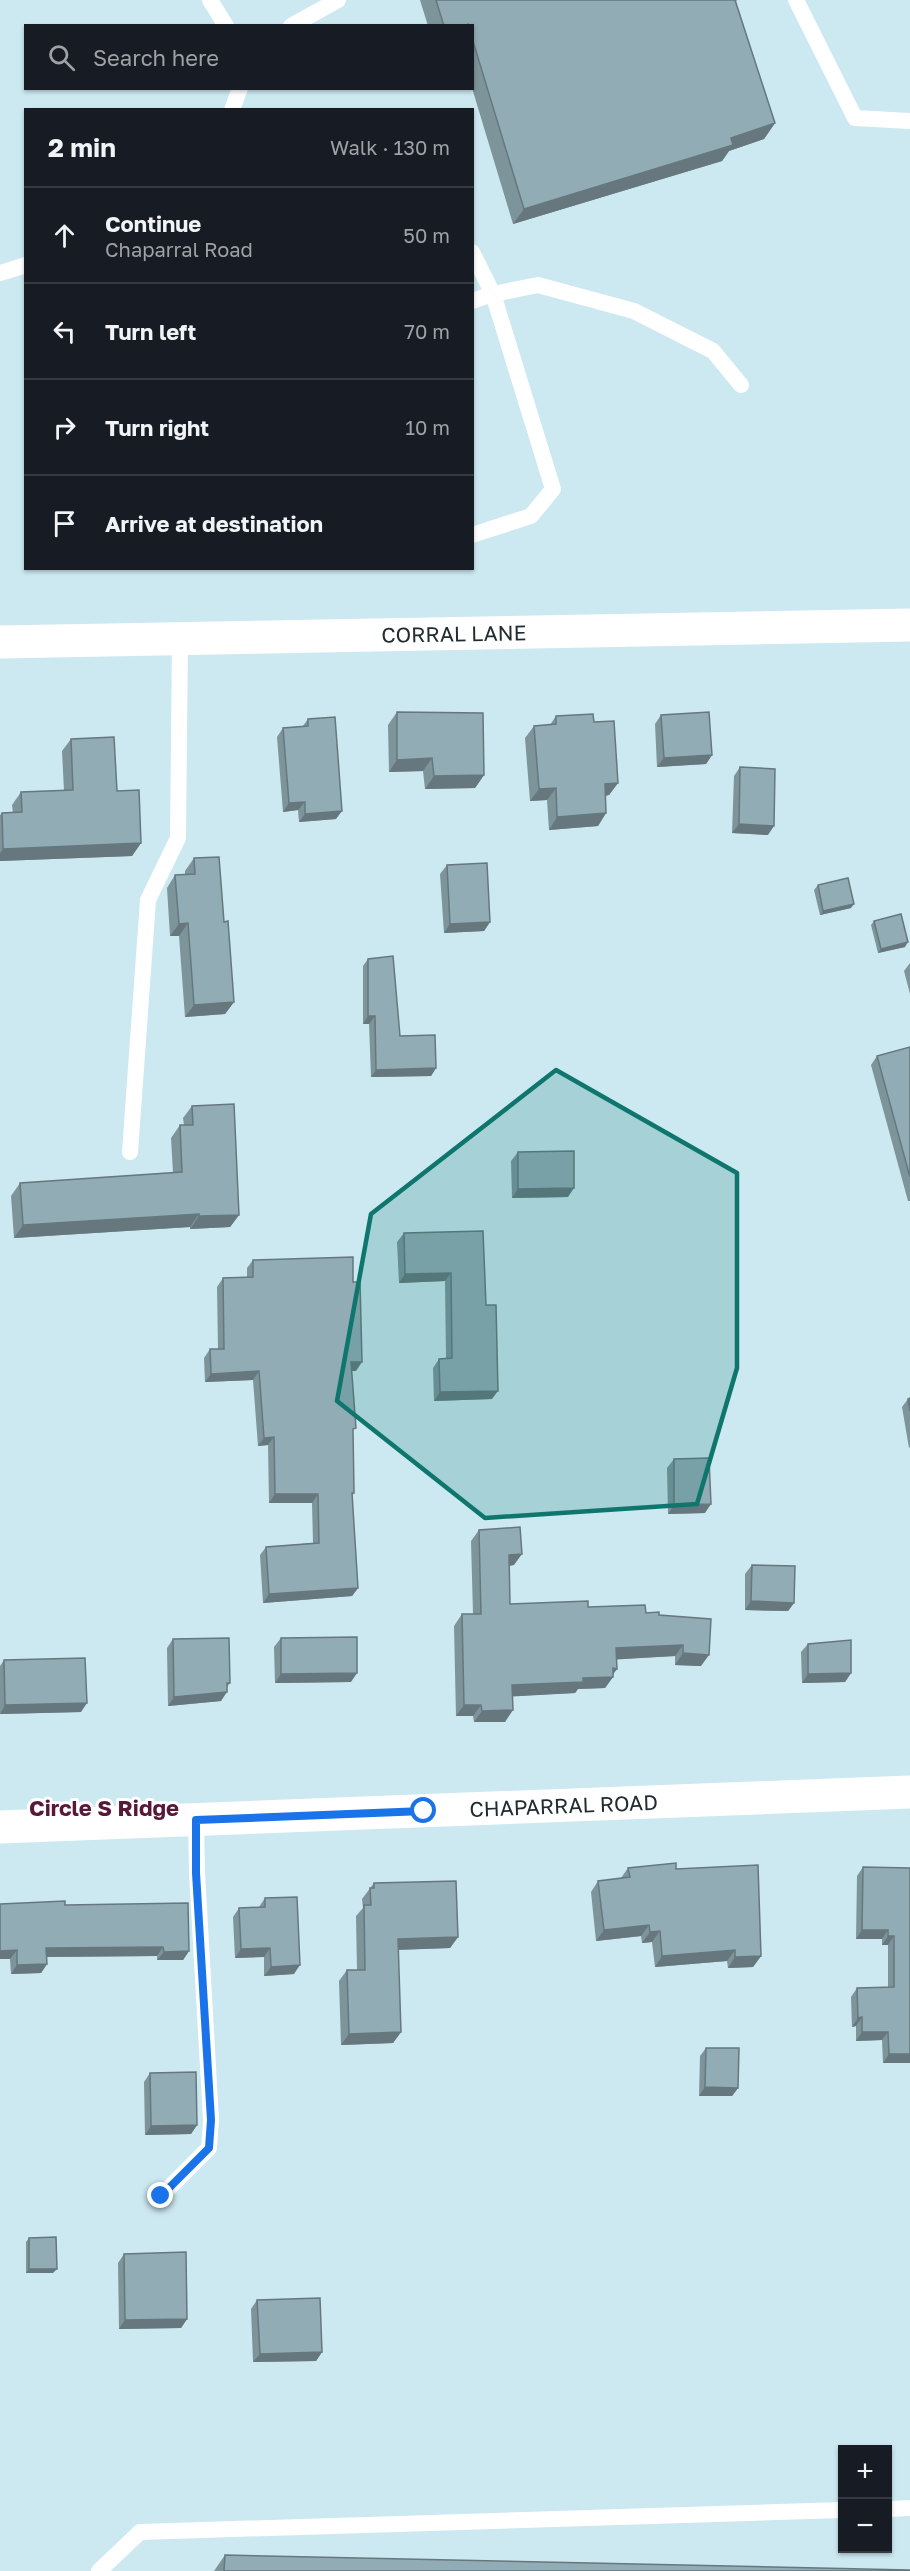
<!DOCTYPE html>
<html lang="en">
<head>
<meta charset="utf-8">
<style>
  :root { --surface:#171b24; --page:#242831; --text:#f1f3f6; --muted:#9ea1a6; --line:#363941 }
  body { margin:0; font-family:"Golos Text",sans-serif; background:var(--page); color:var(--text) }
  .controls { position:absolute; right:18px; bottom:18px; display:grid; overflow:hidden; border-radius:0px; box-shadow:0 2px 4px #0004 }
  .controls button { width:54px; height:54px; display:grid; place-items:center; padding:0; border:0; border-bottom:2px solid var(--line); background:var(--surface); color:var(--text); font:30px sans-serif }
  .stop { position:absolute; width:18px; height:18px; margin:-14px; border:4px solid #1a73e8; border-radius:50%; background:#fff }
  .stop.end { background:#1a73e8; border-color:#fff; box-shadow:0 2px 6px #0008 }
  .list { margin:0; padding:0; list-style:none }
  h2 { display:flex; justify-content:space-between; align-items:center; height:78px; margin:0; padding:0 24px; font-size:26px }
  h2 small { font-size:20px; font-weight:400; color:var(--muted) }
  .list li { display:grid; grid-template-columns:39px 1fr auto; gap:18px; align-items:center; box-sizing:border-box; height:96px; padding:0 24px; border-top:2px solid var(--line) }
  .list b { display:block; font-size:22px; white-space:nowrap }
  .list p { margin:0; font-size:20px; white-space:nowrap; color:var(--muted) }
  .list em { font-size:20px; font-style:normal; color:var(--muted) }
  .icon { flex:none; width:33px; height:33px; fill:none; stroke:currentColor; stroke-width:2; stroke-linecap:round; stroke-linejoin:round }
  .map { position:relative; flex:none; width:910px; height:2571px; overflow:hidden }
  .search { position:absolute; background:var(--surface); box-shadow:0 2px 4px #0004; left:24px; top:24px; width:450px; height:66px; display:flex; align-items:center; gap:15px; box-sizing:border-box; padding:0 21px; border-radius:0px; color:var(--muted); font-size:22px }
  .panel { position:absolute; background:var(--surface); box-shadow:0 2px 4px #0004; left:24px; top:108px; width:450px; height:462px; border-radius:0px }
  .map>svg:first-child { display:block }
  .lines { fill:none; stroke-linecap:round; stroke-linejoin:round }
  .service { stroke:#fff; stroke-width:16 }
  .minor { stroke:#fff; stroke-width:33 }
  .wall { fill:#7d949b }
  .shaded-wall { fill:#66787e }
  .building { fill:#91acb4; stroke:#66787e; stroke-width:1.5 }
  .route { stroke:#1a73e8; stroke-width:8 }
  .marked { fill:#0f766e; fill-opacity:0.2; stroke:#0f766e; stroke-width:4.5; stroke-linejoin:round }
  .labels { text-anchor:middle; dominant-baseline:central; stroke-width:6; stroke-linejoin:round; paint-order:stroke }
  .street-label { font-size:21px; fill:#222c30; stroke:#fff }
  .neighbourhood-label { font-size:22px; font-weight:bold; fill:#571839; stroke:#fff }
</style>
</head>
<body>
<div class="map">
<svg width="910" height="2571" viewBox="0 0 910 2571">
  <rect width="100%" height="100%" fill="#cce8f1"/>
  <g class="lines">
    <path class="service" d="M 210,0 L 226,26
      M 796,0 L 855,118 L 910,121
      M 291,26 L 338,0
      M 232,110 L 240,88
      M 472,252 L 493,294 L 538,285 L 634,311 L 713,351 L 741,385
      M 0,273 L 26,265
      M 472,301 L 493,294 L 553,489 L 531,516 L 472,535
      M 130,1152 L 148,900 L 178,838 L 180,639
      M 161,2196 L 209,2148 L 211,2120 L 197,1873 L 196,1820
      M 888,2509 L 910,2508
      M 99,2571 L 140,2532 L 842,2510"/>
    <g class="minor">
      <path id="s1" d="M 0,642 L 910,625"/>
      <path id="s2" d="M 0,1827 L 910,1792"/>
    </g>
  </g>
  <path class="wall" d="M 420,0 L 737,0 L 736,2 L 775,123 L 764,139 L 729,151 L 722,161 L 513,224 L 472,88 L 472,26 L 428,26 Z
    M 397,712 L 484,775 L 475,788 L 425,789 L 423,771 L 389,772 L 388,725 Z
    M 661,715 L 712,755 L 706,764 L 657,767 L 655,724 Z
    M 556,716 L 594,722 L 618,783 L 609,795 L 605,796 L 606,813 L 598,826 L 549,830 L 547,800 L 530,801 L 525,738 L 534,726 L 550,725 Z
    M 308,719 L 336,819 L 299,822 L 298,810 L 283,812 L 277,737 L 283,728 L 303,726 Z
    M 71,739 L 117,791 L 141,843 L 132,856 L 0,861 L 0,815 L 2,813 L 13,813 L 12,805 L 21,792 L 64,791 L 62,751 Z
    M 740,767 L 768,835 L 732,833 L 734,776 Z
    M 194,858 L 224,922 L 234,1002 L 225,1014 L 185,1017 L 179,936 L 170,936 L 167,888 L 175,875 L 185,875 L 185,871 Z
    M 447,865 L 490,922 L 484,931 L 444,933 L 440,874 Z
    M 818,885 L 851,908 L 820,915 L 814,890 Z
    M 874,921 L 905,947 L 878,953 L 871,925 Z
    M 368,959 L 400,1036 L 436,1068 L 431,1076 L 371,1077 L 369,1024 L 363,1024 L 363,966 Z
    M 910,963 L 910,994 L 904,971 Z
    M 910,1047 L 910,1201 L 908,1201 L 871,1065 L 877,1056 Z
    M 192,1106 L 239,1215 L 230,1227 L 190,1229 L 190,1227 L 14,1238 L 11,1196 L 20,1183 L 173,1173 L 171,1138 L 180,1125 L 184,1125 L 183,1118 Z
    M 518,1152 L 568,1197 L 512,1198 L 511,1161 Z
    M 483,1231 L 486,1305 L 492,1399 L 434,1401 L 433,1368 L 439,1359 L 446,1359 L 445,1281 L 399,1283 L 397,1242 L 404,1233 Z
    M 253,1260 L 356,1371 L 351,1371 L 354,1493 L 352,1496 L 358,1588 L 352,1596 L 263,1603 L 260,1555 L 266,1547 L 313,1543 L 312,1503 L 269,1503 L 268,1445 L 258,1446 L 253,1380 L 205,1382 L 204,1358 L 210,1349 L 218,1349 L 217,1287 L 223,1278 L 247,1277 L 247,1268 Z
    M 910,1398 L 910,1447 L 909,1448 L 902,1407 L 908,1399 Z
    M 674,1459 L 705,1513 L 668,1514 L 667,1468 Z
    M 479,1530 L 514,1565 L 510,1566 L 510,1604 L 588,1607 L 659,1615 L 701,1666 L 675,1665 L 675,1656 L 617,1659 L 617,1669 L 613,1674 L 613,1677 L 605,1688 L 578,1689 L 575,1693 L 512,1696 L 505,1722 L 474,1722 L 473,1716 L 456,1716 L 454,1626 L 462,1614 L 473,1614 L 471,1541 Z
    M 752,1565 L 794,1603 L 788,1611 L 745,1610 L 745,1574 Z
    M 281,1638 L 351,1682 L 275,1683 L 274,1647 Z
    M 173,1639 L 230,1683 L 227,1687 L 221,1701 L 168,1706 L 167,1648 Z
    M 808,1644 L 851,1673 L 845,1682 L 802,1683 L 801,1652 Z
    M 4,1660 L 81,1712 L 0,1714 L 0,1666 Z
    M 863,1867 L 910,1868 L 910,2063 L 883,2063 L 882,2040 L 856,2041 L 856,2026 L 852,2027 L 851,1997 L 857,1988 L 888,1987 L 888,1945 L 882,1945 L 882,1939 L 856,1939 L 857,1876 Z
    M 628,1868 L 676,1869 L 761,1956 L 753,1967 L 728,1968 L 727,1961 L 655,1967 L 652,1942 L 642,1943 L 641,1936 L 596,1941 L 591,1892 L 598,1881 L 621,1878 Z
    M 374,1883 L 458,1937 L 450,1948 L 398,1950 L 401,2032 L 393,2043 L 341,2045 L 339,1981 L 347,1970 L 357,1970 L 356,1916 L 363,1908 L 362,1899 Z
    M 265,1898 L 294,1974 L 264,1976 L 264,1957 L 235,1958 L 233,1917 L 239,1908 L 259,1907 Z
    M 65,1905 L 189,1951 L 183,1960 L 157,1960 L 157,1956 L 47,1957 L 47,1964 L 41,1973 L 11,1974 L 10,1959 L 0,1959 Z
    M 706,2048 L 738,2088 L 732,2096 L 699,2096 L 700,2056 Z
    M 150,2073 L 197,2125 L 191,2134 L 145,2135 L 144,2082 Z
    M 29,2238 L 53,2273 L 26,2273 L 26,2242 Z
    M 124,2254 L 187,2319 L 181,2328 L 119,2329 L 118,2263 Z
    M 257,2300 L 322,2352 L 316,2361 L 253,2362 L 251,2309 Z
    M 225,2555 L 910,2571 L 214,2571 Z"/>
  <path class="shaded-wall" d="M 775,123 L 764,139 L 729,151 L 722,161 L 513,224 L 524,209 Z
    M 712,755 L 706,764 L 657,767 L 664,758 Z
    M 432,758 L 423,771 L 389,772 L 397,760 Z
    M 484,775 L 475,788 L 425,789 L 434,776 Z
    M 618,783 L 609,795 L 596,797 L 605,784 Z
    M 556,788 L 547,800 L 530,801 L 539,789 Z
    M 305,802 L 298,810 L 283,812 L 289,803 Z
    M 342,811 L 336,819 L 299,822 L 305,814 Z
    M 606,813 L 598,826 L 549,830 L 557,817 Z
    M 739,824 L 774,826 L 768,835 L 732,833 Z
    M 141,843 L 132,856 L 0,861 L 0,853 L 3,849 Z
    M 854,904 L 851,908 L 820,915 L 823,911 Z
    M 490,922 L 484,931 L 444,933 L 450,924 Z
    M 188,923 L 179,936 L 170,936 L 179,924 Z
    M 908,942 L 905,947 L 878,953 L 881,949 Z
    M 234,1002 L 225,1014 L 185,1017 L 194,1005 Z
    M 368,1016 L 375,1016 L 369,1024 L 363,1024 Z
    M 436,1068 L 431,1076 L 371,1077 L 376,1070 Z
    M 574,1188 L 568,1197 L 512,1198 L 518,1189 Z
    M 199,1214 L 190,1227 L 14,1238 L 23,1225 Z
    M 239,1215 L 230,1227 L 190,1229 L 199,1216 Z
    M 451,1273 L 445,1281 L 399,1283 L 405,1274 Z
    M 351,1362 L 362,1362 L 356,1371 L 345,1371 Z
    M 259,1371 L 253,1380 L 205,1382 L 211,1374 Z
    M 498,1391 L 492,1399 L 434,1401 L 440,1392 Z
    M 274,1437 L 268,1445 L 258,1446 L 264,1438 Z
    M 275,1494 L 318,1494 L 312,1503 L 269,1503 Z
    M 711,1504 L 705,1513 L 668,1514 L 674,1505 Z
    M 522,1554 L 514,1565 L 501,1566 L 509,1555 Z
    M 358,1588 L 352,1596 L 263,1603 L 269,1594 Z
    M 751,1601 L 794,1603 L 788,1611 L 745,1610 Z
    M 683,1645 L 675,1656 L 608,1660 L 616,1648 Z
    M 683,1653 L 709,1655 L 701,1666 L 675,1665 Z
    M 613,1668 L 617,1669 L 611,1677 L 613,1677 L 605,1688 L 578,1689 L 575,1693 L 504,1697 L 512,1685 L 583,1678 Z
    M 357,1673 L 351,1682 L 275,1683 L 281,1674 Z
    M 851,1673 L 845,1682 L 802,1683 L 808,1674 Z
    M 227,1692 L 221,1701 L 168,1706 L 174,1697 Z
    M 87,1703 L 81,1712 L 0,1714 L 5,1705 Z
    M 464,1705 L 481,1705 L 473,1716 L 456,1716 Z
    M 513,1710 L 505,1722 L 474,1722 L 482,1711 Z
    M 649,1925 L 641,1936 L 596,1941 L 604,1930 Z
    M 862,1930 L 888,1930 L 882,1939 L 856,1939 Z
    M 660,1931 L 652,1942 L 642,1943 L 650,1932 Z
    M 888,1936 L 894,1936 L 888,1945 L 882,1945 Z
    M 458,1937 L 450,1948 L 390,1950 L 398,1939 Z
    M 163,1947 L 157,1956 L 40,1957 L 46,1948 Z
    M 270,1948 L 264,1957 L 235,1958 L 241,1949 Z
    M 17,1950 L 10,1959 L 0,1959 L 0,1951 Z
    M 735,1950 L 727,1961 L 655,1967 L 662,1956 Z
    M 189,1951 L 183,1960 L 157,1960 L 164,1952 Z
    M 761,1956 L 753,1967 L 728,1968 L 735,1957 Z
    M 47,1964 L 41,1973 L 11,1974 L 17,1965 Z
    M 300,1965 L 294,1974 L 264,1976 L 271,1967 Z
    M 862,2017 L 856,2026 L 852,2027 L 858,2018 Z
    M 401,2032 L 393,2043 L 341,2045 L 349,2034 Z
    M 862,2032 L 888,2032 L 882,2040 L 856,2041 Z
    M 889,2054 L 910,2054 L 910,2063 L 883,2063 Z
    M 705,2087 L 738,2088 L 732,2096 L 699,2096 Z
    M 197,2125 L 191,2134 L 145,2135 L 151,2126 Z
    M 29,2269 L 57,2269 L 53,2273 L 26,2273 Z
    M 187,2319 L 181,2328 L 119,2329 L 125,2320 Z
    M 322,2352 L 316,2361 L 253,2362 L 260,2354 Z"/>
  <path class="building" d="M 436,0 L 735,0 L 775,123 L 731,138 L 733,145 L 524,209 L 472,38 L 472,26 L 469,26 L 468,24 L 464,26 L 444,26 Z
    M 397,712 L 483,713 L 484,775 L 434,776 L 432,758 L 397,760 Z
    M 709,712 L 712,755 L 664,758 L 661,715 Z
    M 593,714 L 594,722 L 614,721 L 618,783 L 605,784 L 606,813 L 557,817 L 556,788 L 539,789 L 534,726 L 556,724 L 556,716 Z
    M 335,717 L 342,811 L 305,814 L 305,802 L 289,803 L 283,728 L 308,726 L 308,719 Z
    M 114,737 L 117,791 L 139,790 L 141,843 L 3,849 L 2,813 L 22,812 L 21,792 L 73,790 L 71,739 Z
    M 740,767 L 775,769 L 774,826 L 739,824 Z
    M 219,857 L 224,922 L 228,921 L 234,1002 L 194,1005 L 188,923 L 179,924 L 175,875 L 195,874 L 194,858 Z
    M 487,863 L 490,922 L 450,924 L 447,865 Z
    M 848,878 L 854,904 L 823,911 L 818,885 Z
    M 901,914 L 908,942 L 881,949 L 874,921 Z
    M 393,956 L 400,1036 L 435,1035 L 436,1068 L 376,1070 L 375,1016 L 368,1016 L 368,959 Z
    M 910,1047 L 910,1177 L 877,1056 Z
    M 234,1104 L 239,1215 L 199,1216 L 199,1214 L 23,1225 L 20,1183 L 182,1172 L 180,1125 L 193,1125 L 192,1106 Z
    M 574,1151 L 574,1188 L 518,1189 L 518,1152 Z
    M 483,1231 L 486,1305 L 496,1305 L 498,1391 L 440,1392 L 439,1359 L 452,1358 L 451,1273 L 405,1274 L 404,1233 Z
    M 353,1257 L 353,1282 L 360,1282 L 362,1362 L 351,1362 L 356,1428 L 353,1429 L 354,1493 L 352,1493 L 358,1588 L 269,1594 L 266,1547 L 319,1543 L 318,1494 L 275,1494 L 274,1437 L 264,1438 L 259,1371 L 211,1374 L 210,1349 L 224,1349 L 223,1278 L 253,1277 L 253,1260 Z
    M 910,1398 L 910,1411 L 908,1399 Z
    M 709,1458 L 711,1504 L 674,1505 L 674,1459 Z
    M 520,1527 L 522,1554 L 509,1555 L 510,1604 L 588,1601 L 588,1607 L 645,1605 L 646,1613 L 659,1612 L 659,1615 L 711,1619 L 709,1655 L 683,1653 L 683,1645 L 616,1648 L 617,1669 L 613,1668 L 613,1677 L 583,1678 L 583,1682 L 512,1685 L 513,1710 L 482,1711 L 481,1705 L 464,1705 L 462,1614 L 481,1614 L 479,1530 Z
    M 752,1565 L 795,1566 L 794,1603 L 751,1601 Z
    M 357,1637 L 357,1673 L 281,1674 L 281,1638 Z
    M 229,1638 L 230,1683 L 227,1683 L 227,1692 L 174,1697 L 173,1639 Z
    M 851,1640 L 851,1673 L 808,1674 L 808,1644 Z
    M 85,1658 L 87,1703 L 5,1705 L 4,1660 Z
    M 676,1863 L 676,1869 L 758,1865 L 761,1956 L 735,1957 L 735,1950 L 662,1956 L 660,1931 L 650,1932 L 649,1925 L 604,1930 L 598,1881 L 630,1877 L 628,1868 Z
    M 863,1867 L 910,1868 L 910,2054 L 889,2054 L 888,2032 L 862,2032 L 862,2017 L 858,2018 L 857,1988 L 894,1987 L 894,1936 L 888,1936 L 888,1930 L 862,1930 Z
    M 456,1881 L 458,1937 L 398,1939 L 401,2032 L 349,2034 L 347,1970 L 365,1970 L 364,1905 L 371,1905 L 370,1888 L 374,1888 L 374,1883 Z
    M 297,1897 L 300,1965 L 271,1967 L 270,1948 L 241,1949 L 239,1908 L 265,1907 L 265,1898 Z
    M 65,1901 L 65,1905 L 188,1903 L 189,1951 L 164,1952 L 163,1947 L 46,1948 L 47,1964 L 17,1965 L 17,1950 L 0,1951 L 0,1904 Z
    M 706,2048 L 739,2048 L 738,2088 L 705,2087 Z
    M 196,2072 L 197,2125 L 151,2126 L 150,2073 Z
    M 56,2237 L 57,2269 L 29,2269 L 29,2238 Z
    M 186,2252 L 187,2319 L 125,2320 L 124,2254 Z
    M 320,2298 L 322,2352 L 260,2354 L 257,2300 Z
    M 225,2555 L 910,2570 L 910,2571 L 224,2571 Z"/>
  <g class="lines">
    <path class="route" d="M 161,2196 L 209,2148 L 211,2120 L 196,1873 L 196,1820 L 424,1811"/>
  </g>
  <path class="marked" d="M 556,1070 L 737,1173 L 737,1368 L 697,1504 L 485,1518 L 337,1401 L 371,1214 Z"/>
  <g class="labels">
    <g class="street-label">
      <text stroke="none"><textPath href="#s1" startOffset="454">CORRAL LANE</textPath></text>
      <text stroke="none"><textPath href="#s2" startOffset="564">CHAPARRAL ROAD</textPath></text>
    </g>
    <g class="neighbourhood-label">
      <text x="104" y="1807">Circle S Ridge</text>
    </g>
  </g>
</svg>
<div class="controls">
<button>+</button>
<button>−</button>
</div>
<div class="stop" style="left:424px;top:1811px"></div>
<div class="stop end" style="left:161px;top:2196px"></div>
<div class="search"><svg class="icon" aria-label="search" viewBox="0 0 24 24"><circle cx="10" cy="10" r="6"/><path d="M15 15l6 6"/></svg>Search here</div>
<section class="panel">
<h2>2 min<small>Walk · 130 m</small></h2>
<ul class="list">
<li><svg class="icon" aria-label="ahead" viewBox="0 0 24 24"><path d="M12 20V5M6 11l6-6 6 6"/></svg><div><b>Continue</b><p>Chaparral Road</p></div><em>50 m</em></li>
<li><svg class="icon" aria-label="left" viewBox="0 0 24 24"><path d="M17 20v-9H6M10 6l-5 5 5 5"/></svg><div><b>Turn left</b></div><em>70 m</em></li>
<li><svg class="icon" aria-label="right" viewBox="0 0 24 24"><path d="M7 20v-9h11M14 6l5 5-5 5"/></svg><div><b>Turn right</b></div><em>10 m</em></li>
<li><svg class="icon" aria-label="arrive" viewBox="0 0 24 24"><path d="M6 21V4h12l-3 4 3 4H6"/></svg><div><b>Arrive at destination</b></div></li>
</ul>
</section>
</div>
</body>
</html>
